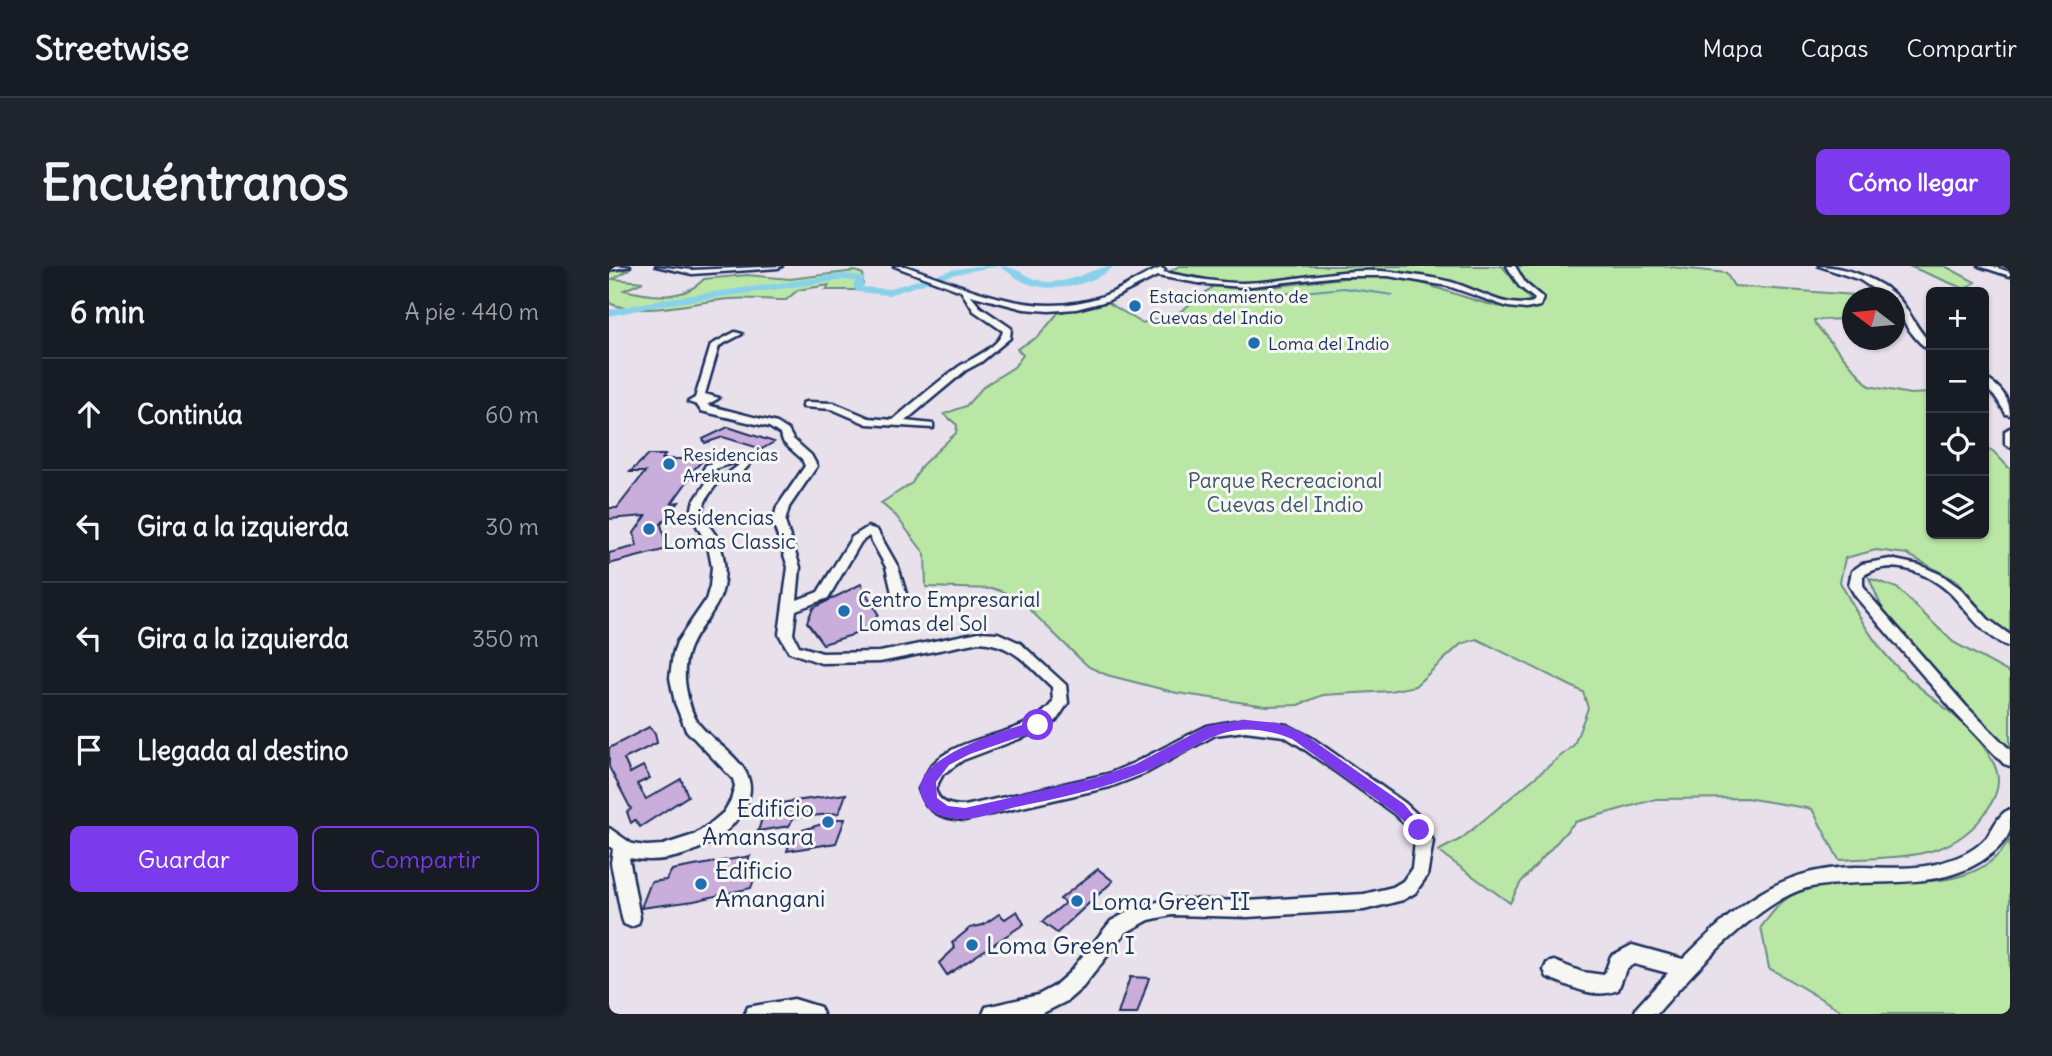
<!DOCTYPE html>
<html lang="es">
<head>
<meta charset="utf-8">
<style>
  :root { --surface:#171b24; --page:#20242c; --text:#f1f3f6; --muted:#9ea1a6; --line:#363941; --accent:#7c3aed }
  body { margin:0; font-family:Delius,sans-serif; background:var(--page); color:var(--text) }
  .controls { position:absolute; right:21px; top:21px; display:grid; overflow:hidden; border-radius:10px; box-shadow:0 2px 5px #0004 }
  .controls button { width:63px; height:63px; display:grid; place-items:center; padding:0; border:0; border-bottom:2px solid var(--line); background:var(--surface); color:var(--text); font:35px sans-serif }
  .compass { position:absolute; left:1233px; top:21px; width:63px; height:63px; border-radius:50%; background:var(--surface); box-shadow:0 2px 5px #0004; rotate:286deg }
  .stop { position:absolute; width:21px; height:21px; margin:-16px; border:5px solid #7c3aed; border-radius:50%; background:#fff }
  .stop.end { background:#7c3aed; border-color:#fff; box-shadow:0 2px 7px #0008 }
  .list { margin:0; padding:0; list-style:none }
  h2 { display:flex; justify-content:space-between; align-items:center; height:91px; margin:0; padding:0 28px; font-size:30px }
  h2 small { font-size:23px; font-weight:400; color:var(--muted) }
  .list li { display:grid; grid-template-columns:46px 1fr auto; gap:21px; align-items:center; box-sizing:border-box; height:112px; padding:0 28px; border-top:2px solid var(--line) }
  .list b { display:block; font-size:26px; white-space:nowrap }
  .list em { font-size:23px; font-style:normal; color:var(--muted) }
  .actions { display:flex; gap:14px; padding:21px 28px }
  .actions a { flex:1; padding:16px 0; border:2px solid var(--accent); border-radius:10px; text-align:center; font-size:24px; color:var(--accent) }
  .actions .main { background:var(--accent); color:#fff }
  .icon { flex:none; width:38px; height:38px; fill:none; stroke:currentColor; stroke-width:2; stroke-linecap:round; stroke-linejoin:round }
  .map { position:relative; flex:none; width:1401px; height:748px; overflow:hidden; border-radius:10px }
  header { display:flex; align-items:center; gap:42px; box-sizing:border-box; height:98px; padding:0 35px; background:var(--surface); border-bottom:2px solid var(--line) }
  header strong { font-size:33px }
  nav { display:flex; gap:38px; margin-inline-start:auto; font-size:24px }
  .intro { display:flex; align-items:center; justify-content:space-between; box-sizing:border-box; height:168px; padding:0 42px }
  h1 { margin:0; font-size:49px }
  .button { padding:18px 32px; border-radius:10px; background:var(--accent); color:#fff; font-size:24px; font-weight:700 }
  main { display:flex; gap:42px; padding:0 42px }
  aside { flex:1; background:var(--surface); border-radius:10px; box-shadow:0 2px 5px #0004 }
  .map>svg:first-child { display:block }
  .green { fill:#bae7a5; stroke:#6a8b82; stroke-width:2 }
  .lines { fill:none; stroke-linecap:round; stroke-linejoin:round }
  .stream { stroke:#5d90b3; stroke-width:2 }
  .river { fill:#89d1eb; fill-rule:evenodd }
  .building { fill:#c9adda; stroke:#1b2f5e; stroke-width:2 }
  .minor-casing { stroke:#1b2f5e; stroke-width:5 }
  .minor { fill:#f6f6f2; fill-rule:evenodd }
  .route { fill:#7c3aed }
  .poi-dot { fill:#1f6fb2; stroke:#f6f6f2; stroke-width:2.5 }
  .labels { text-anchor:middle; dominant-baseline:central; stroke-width:6; stroke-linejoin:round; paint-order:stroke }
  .far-poi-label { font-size:18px; fill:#1b2f5e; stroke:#f6f6f2; text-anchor:start }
  .park-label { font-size:21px; fill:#3b546c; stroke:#f6f6f2 }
  .poi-label { font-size:21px; fill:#1b2f5e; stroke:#f6f6f2; text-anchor:start }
  .near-poi-label { font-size:24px; fill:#1b2f5e; stroke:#f6f6f2; text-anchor:start }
</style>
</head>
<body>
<header>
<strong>Streetwise</strong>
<nav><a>Mapa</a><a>Capas</a><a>Compartir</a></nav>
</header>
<div class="intro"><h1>Encuéntranos</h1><a class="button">Cómo llegar</a></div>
<main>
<aside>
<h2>6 min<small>A pie · 440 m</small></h2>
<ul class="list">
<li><svg class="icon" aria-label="ahead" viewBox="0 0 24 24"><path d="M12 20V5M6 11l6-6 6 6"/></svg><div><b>Continúa</b></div><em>60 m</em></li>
<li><svg class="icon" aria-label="left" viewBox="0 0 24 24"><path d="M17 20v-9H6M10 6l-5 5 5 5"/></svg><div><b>Gira a la izquierda</b></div><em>30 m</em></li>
<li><svg class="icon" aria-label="left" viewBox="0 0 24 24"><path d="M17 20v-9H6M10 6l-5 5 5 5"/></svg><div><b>Gira a la izquierda</b></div><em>350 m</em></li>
<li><svg class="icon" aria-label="arrive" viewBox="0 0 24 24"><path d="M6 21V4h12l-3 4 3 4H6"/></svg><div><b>Llegada al destino</b></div></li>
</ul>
<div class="actions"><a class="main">Guardar</a><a>Compartir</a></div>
</aside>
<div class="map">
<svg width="1401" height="748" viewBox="0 0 1401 748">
  <rect width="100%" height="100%" fill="#e8e0eb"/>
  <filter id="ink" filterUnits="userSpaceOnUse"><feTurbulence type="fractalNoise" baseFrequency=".0143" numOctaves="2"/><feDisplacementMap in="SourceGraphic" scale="14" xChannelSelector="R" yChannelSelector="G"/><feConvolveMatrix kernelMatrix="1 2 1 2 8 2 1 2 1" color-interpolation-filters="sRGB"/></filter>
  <g filter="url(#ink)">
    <path class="green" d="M 570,0 L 893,0 L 922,35 L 908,38 L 900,37 C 883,32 867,24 850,19 C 825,11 785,6 759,6 C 696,4 623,31 562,5 Z
      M 904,0 L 1053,0 L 1117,7 L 1125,20 L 1273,31 L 1244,32 L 1243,53 L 1205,54 L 1206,58 L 1260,120 L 1301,128 L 1322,127 L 1322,268 L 1375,268 L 1375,181 L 1384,185 L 1401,203 L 1401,367 L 1382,355 L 1348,315 L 1298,288 L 1267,284 L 1236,292 L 1231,316 C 1246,344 1264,377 1287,400 C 1318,432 1365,456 1385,498 C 1393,515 1388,528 1379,543 C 1344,597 1287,590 1230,594 L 1203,543 L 1137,532 L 1047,533 L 966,556 L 912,616 L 901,637 L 829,585 L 852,573 L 965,479 L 979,442 L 974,426 L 868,373 L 852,378 L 806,420 L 781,425 L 714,429 L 689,439 L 657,440 L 568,427 L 498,409 L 480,401 L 469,391 L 408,331 L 386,323 L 317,321 L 316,288 L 287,250 L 272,237 L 303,217 L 313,199 L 347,167 L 348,159 L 335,148 L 357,140 L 375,120 L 405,101 L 414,89 L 408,83 L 430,70 L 449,47 L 498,36 L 533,57 L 568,48 L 605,20 C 663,29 726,5 786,12 C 831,16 889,53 932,40 L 934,34 Z
      M 1300,0 L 1336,0 L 1366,16 L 1356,23 Z
      M 20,4 L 4,13 L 34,16 L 15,24 C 43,31 74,35 95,13 L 138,9 L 181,13 L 246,5 L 254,8 L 254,18 L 246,24 L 217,24 L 220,19 L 189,24 L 177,34 C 158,34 139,31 121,33 C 87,35 31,52 0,37 L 0,5 Z
      M 1260,312 L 1288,322 L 1344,376 L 1401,407 L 1401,481 L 1372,459 L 1273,342 Z
      M 1401,573 L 1401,748 L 1238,748 L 1160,702 L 1152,661 C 1162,649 1171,634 1186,628 C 1250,599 1361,644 1401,573 Z"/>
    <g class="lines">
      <path class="stream" d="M 578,33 L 628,32 L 735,22 L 784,29"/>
      <path class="river" d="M 368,0 L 389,0 L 346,8 L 279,29 L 248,26 L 244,20 L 246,15 L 235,14 L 54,39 L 0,50 L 0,44 L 54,33 L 235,8 L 255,11 L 254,21 L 279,23 L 342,4 Z
        M 390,0 C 410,0 421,16 441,16 C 467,16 486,0 505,0 C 485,19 443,28 417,17 C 408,13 398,5 390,0 Z"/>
    </g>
    <path class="building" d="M 119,161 L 165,176 L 153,183 L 114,171 L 96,177 L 94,173 Z
      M 39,189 L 56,189 L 53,193 L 95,193 L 76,213 L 80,213 L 63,237 L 70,236 L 52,258 L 58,283 L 0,298 L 0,287 L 28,280 L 25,267 L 37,250 L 0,253 L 0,242 L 8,242 L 36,206 L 21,206 Z
      M 252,318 L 269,348 L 256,365 L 214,378 L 198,356 L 204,342 Z
      M 40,461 L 46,467 L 48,477 L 15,493 L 21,507 L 34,500 L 41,512 L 28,518 L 37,533 L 72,513 L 79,530 L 31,561 L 26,554 L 22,557 L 18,546 L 22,543 L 0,501 L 0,482 Z
      M 237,528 L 230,547 L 184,552 L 180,560 L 149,565 L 155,546 L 164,538 Z
      M 229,553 L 236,553 L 227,577 L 178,585 L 184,567 Z
      M 141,590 L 133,607 L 148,605 L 142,622 L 85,635 L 32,642 L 42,616 L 57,614 L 63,604 Z
      M 489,603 L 504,615 L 448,667 L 433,656 L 456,637 L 451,633 Z
      M 408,645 L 415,658 L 338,709 L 330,697 L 346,682 L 343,677 L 361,662 L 374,659 L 390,648 L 396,653 Z
      M 521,711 L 540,712 L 528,748 L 509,748 Z"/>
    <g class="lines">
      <g class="minor-casing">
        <path id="minor" d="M 0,0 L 21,0 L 0,4 Z
          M 47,0 L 83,4 L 173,0 L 169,2 L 83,8 Z
          M 285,0 L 296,0 C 361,22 425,55 494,30 C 515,23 532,9 552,2 L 556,4 L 554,6 C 580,11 607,17 634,17 C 684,16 734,0 784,6 C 803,9 823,11 842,16 C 868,23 897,44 924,36 L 926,33 L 910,20 L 898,0 L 906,0 L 916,17 L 934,32 L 931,40 L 917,43 L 899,41 L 839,20 L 779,10 L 730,10 L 634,21 L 595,18 L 548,10 L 498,35 L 467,43 L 440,45 L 415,43 L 361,29 L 371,41 L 402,62 L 401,72 L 372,96 L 357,104 L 296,155 L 324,158 L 324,162 L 258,158 L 223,143 L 194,141 L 194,137 L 198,136 L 225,137 L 260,152 L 284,154 C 305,136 326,118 348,102 C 362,92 390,82 394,65 L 365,45 L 352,25 Z
          M 1210,0 C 1235,0 1273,14 1290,33 C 1302,47 1308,65 1322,77 L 1322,85 C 1308,78 1286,47 1286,32 L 1278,32 L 1251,14 Z
          M 1370,0 L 1382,0 L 1401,6 L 1401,10 Z
          M 126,66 L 133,68 L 110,80 L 96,128 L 110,132 L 98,139 L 168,157 L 179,164 L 184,173 L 202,189 L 208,200 L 180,241 L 176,256 L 191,301 L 188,334 L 209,326 L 243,271 L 259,261 L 268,264 L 289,301 L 298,331 L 291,335 L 284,331 L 277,301 L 260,270 L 252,276 L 219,332 L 187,344 L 184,368 L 190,380 L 213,387 L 271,386 L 370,366 L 389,367 L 411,377 L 457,419 L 459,437 L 447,455 L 428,466 L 354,494 L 334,508 L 326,523 C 330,538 343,540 356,540 L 499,508 L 525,497 L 598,460 L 636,453 L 678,459 L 703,472 L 796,537 L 811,551 L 824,575 L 818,610 L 806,627 L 794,634 L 755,644 L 638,651 L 563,649 L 540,654 L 516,667 L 474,721 L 458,735 L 432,748 L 374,748 L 377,741 L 429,729 L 444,721 L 460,707 L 502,655 L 530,640 L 563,633 L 638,635 L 755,628 L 784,621 L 794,615 L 803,602 L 806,575 L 799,561 L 784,547 L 691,480 L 675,470 L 636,465 L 606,469 L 537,507 L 501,521 L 356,554 C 333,553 316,546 310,523 C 314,516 318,505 323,499 C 355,465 415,474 444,436 L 443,421 C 419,399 404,378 370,376 L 271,396 L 212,397 L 180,386 L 170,368 L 179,301 L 164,256 L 168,241 L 196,200 L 193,193 L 175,177 L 171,168 L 160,161 L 92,145 L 88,139 L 79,136 L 86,132 L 102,79 Z
          M 1375,112 C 1390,119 1401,132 1401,149 L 1397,148 L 1388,133 L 1375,120 Z
          M 1401,162 L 1401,181 L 1396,178 L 1396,165 Z
          M 125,190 L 141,198 L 128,212 L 109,216 C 103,225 95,233 94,244 C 93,255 104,263 108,272 C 114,285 117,300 115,314 C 112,355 68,366 77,422 C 79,433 82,447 89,457 C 109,483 158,503 135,542 C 128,555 119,565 107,573 C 81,590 51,598 20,592 L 31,652 L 29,658 L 22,661 L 15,658 L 13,652 L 2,597 L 4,583 L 0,580 L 0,562 L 23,578 L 37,580 L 54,579 L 85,569 L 101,558 L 115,546 L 122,534 L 126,520 L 124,513 L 77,464 L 66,437 L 61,412 L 64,388 L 68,376 L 97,334 L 101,320 L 103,301 L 99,280 L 82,249 L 84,237 L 99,214 L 91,210 L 97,199 ZM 124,197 L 130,199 L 117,209 L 103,208 L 106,203 Z
          M 1281,293 L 1310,299 L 1333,309 L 1352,323 L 1379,353 L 1401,369 L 1401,381 C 1374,372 1359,344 1340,326 C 1318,306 1280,291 1254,310 L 1254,319 L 1259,328 L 1357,440 L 1401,484 L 1401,500 L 1395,498 L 1347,448 L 1247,331 L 1240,319 L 1243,305 L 1253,298 Z
          M 1401,543 C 1401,549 1401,559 1401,564 C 1398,574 1388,584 1381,589 C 1337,623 1284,614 1231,618 C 1216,619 1198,620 1184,627 C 1138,648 1081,709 1048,748 L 1025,748 L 1028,741 L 1059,707 L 1025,698 L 1017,703 L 1009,724 C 984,734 962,720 938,711 L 935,704 L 938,697 L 945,695 L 973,706 L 995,709 L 1002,690 L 1023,679 L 1074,693 C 1128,640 1168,602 1247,601 C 1276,601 1309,605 1337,595 C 1352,591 1368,583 1378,571 C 1385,561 1390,547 1401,543 Z
          M 185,733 L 211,741 L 214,748 L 136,748 L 139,741 Z"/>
      </g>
      <use href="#minor" class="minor"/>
    </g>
  </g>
  <path class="route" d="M 429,454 L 435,459 L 434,463 L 361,488 L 340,499 L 327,516 L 328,532 L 339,540 L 356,542 L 483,513 L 527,498 L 599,460 L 636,454 L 668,457 L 692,466 L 795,538 L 817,564 L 810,569 L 785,546 L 683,473 C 614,446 592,483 535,506 C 494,523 450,532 407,541 C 391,545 372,552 355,553 C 342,553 325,550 317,539 C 283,494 404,462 429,454 Z"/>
  <g class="poi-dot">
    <circle cx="526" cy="40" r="7"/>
    <circle cx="645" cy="77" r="7"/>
    <circle cx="60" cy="198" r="7"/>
    <circle cx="40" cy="263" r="7"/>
    <circle cx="235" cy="345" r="7"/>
    <circle cx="219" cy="556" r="7"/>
    <circle cx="92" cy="618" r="7"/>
    <circle cx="468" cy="635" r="7"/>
    <circle cx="363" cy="679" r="7"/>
  </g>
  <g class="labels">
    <g class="far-poi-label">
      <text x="540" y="30">Estacionamiento de<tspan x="540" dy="21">Cuevas del Indio</tspan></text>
      <text x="659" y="77">Loma del Indio</text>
      <text x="74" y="188">Residencias<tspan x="74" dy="21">Arekuna</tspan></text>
    </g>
    <g class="park-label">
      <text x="676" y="214">Parque Recreacional<tspan x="676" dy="24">Cuevas del Indio</tspan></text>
    </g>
    <g class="poi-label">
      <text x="54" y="251">Residencias<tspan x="54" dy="24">Lomas Classic</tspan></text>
      <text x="249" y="333">Centro Empresarial<tspan x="249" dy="24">Lomas del Sol</tspan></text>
    </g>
    <g class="near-poi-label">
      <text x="205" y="542" text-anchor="end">Edificio<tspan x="205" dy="28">Amansara</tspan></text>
      <text x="106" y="604">Edificio<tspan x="106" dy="28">Amangani</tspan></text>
      <text x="482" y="635">Loma Green II</text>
      <text x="377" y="679">Loma Green I</text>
    </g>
  </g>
</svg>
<div class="controls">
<button>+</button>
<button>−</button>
<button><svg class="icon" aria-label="locate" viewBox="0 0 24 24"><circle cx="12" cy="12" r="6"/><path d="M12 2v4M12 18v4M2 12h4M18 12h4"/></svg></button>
<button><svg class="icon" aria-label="layers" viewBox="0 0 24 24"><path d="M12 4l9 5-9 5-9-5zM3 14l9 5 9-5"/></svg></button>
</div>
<svg class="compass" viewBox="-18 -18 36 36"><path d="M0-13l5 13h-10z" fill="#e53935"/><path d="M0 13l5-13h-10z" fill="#9ea1a6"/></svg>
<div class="stop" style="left:429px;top:459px"></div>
<div class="stop end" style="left:810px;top:564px"></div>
</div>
</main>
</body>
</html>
